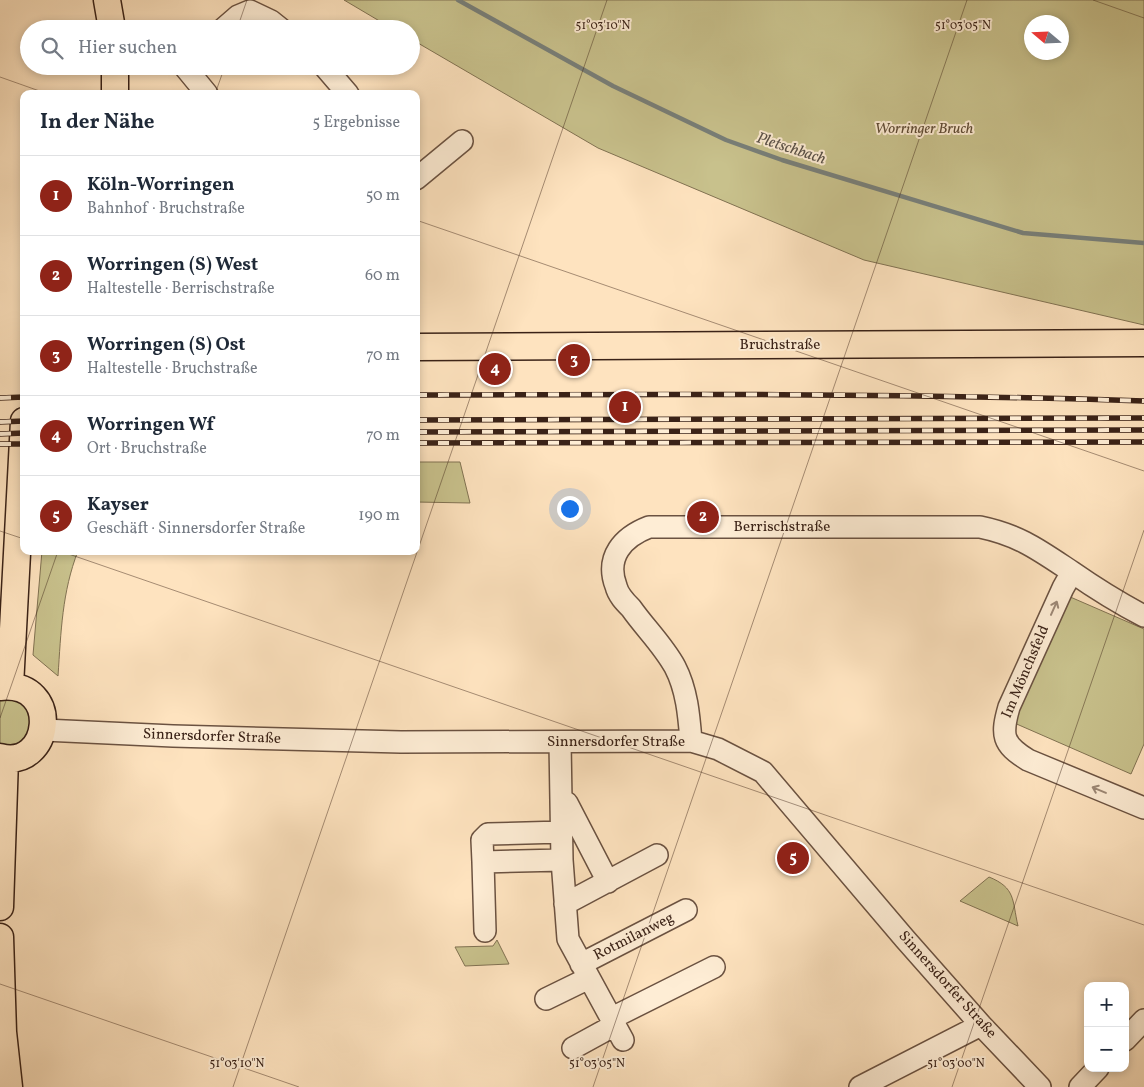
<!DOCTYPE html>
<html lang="de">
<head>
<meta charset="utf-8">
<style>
  :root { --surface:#fff; --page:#f6f6f7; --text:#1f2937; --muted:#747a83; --line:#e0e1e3; --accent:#8f2418 }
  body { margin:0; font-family:Vollkorn,serif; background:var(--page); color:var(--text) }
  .controls { position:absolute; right:15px; bottom:15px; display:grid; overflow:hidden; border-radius:10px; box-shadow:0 2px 8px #0003 }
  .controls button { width:45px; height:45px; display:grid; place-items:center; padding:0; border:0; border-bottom:1px solid var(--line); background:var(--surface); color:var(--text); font:25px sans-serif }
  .compass { position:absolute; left:1024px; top:15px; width:45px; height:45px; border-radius:50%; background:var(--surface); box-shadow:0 2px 8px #0003; rotate:289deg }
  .you { position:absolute; left:569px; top:508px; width:18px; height:18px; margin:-12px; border:4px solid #fff; border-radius:50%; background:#1a73e8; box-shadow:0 0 0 8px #1a73e833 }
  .badge { display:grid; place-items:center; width:32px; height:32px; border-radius:50%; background:var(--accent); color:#fff; font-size:16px; font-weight:700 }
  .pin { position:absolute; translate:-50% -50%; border:2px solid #fff; box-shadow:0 1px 5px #0006 }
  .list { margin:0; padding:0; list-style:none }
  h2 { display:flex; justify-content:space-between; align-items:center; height:65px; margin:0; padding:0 20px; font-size:21px }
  h2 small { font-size:16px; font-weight:400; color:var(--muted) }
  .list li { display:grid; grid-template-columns:32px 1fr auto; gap:15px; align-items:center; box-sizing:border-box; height:80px; padding:0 20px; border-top:1px solid var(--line) }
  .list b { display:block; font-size:19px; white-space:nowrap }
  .list p { margin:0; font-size:16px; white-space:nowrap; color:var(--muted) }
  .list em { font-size:16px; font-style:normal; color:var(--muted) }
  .icon { flex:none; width:28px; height:28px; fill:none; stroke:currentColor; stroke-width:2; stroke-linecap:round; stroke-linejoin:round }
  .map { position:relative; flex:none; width:1144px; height:1087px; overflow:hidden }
  .search { position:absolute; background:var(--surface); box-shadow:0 2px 8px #0003; left:20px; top:20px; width:400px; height:55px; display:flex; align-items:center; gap:12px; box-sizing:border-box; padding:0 18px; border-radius:28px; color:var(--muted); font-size:19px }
  .panel { position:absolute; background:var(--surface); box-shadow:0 2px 8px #0003; left:20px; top:90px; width:400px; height:465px; border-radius:10px }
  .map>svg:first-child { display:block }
  .green { fill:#c8c18c; stroke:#817252; fill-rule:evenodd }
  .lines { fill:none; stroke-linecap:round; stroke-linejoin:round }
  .stream { stroke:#787f79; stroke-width:4.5 }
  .minor-casing { stroke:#6b5241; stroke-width:24 }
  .major-casing { stroke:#3a2217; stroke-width:29 }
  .minor { stroke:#feedd5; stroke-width:21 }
  .major { stroke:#fee3bf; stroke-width:26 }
  .rail-casing { stroke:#3a2217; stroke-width:5.5 }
  .rail { stroke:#feedd5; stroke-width:4; stroke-dasharray:11; stroke-linecap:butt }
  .oneway { stroke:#9c8876 }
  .ticks { fill:none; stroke:#3a2217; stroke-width:1; stroke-opacity:0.45 }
  .labels { text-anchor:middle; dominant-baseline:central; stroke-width:4; stroke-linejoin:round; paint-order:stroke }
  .park-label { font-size:15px; font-style:italic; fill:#5e4a34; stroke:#feedd5 }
  .street-label { font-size:15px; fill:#3a2217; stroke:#feedd5 }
  .water-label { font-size:16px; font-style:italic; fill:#595048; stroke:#feedd5 }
  .ticks-label { font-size:12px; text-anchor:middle; fill:#3a2217; stroke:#feedd5; stroke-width:4; stroke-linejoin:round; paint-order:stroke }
</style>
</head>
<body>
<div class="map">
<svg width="1144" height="1087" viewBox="0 0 1144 1087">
  <rect width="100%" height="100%" fill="#fee3bf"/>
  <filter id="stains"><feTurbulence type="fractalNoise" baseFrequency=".004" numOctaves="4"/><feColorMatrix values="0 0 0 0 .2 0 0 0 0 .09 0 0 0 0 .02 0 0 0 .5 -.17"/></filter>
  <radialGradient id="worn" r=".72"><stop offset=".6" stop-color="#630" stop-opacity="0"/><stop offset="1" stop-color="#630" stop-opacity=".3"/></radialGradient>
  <path class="green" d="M 344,0 L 1144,0 L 1144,325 L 864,260 L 598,148 L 411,39 L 411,29 L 393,29 ZM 1032,22 L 1062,22 L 1062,52 L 1032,52 Z
    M 416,462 L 460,462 L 470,503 L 416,502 Z
    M 42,551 L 78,551 C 62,592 61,632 58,676 L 33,655 Z
    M 1068,596 L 1144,629 L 1144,744 L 1131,774 L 1012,722 Z
    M 13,696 L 32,709 L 31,740 L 0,751 L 0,697 Z
    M 989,877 C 1016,888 1012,900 1018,926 L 960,901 Z
    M 497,940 L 509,964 L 465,966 L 455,947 L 493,946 Z"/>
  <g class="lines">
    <path class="stream" d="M 458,0 L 613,86 L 726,140 L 782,160 L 1023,233 L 1144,243"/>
    <g class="minor-casing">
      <path id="minor" d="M 223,29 L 238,16 L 250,11 L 271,21 L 281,29
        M 184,66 L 207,94
        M 324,66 L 348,94
        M 416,179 L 462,141
        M 1072,572 L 1063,588 L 1009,707 C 1001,735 1002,744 1028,760 L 1144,808
        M 44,730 L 173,736 L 401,742 L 691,741 L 718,749 L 763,772 L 905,939 L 981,1025 L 1040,1087
        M 691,741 C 689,716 687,690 675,667 C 663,645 645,628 631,608 C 625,602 618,595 616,586 C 605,557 623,537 649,527 L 980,527 C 1019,535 1039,550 1072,572 C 1095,588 1119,603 1144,616
        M 560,742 L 562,860 L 568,939 L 623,1040
        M 561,800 L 567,803 L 608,882
        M 562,832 L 488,834 L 482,840 L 483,862 L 562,860
        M 483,862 L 485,931
        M 565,904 L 657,855
        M 581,964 L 686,910
        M 546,999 L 589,978
        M 612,1018 L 714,967
        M 1125,1040 L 1144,1020
        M 573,1048 L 615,1025
        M 860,1087 L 981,1025
        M 1080,1087 L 1098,1068"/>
    </g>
    <g class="major-casing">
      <path id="major" d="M 107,0 L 112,29
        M 115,94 L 115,66
        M 416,347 L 1144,343
        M 10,686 L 24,421
        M 0,687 C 63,680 51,771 0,757
        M 0,907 L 5,759
        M 0,937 L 3,1032 L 9,1087"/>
    </g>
    <use href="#minor" class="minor"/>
    <use href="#major" class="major"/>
    <g class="rail-casing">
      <path id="rail" d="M 416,395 C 659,394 901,393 1144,401
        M 0,398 L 24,397
        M 416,420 L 1144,418
        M 0,422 L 24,421
        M 416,432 L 1144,430
        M 0,434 L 24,433
        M 416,443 L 1144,442
        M 0,444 L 24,444"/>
    </g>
    <use href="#rail" class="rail"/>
  </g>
  <defs><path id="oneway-shaft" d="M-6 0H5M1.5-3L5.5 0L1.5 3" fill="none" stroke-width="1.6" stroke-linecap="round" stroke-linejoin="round" transform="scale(1.25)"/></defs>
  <g class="oneway">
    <use href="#oneway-shaft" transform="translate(1054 608) rotate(-66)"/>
    <use href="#oneway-shaft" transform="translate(1099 790) rotate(-157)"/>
  </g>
  <path class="ticks" d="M 1093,0 L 1144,18M 237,29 L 247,0M 0,77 L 48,94M 215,94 L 225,66M 416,220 L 1144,471M 0,531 L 24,539M 60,551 L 1144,925M 0,718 L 58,551M 0,984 L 299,1087M 233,1087 L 607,0M 593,1087 L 967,0M 952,1087 L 1144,530"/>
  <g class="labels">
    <g class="park-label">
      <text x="924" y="129">Worringer Bruch</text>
    </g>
    <g class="street-label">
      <text x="780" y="345">Bruchstraße</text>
      <text x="782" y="527">Berrischstraße</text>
      <text transform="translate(1026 672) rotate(-67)">Im Mönchsfeld</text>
      <text transform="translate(212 737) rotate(2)">Sinnersdorfer Straße</text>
      <text x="616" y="742">Sinnersdorfer Straße</text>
      <text transform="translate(634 937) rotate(-27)">Rotmilanweg</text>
      <text transform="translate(947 985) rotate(48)">Sinnersdorfer Straße</text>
    </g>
    <g class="water-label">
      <text transform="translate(791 149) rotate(18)">Pletschbach</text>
    </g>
  </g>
  <g class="ticks-label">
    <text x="603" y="29">51°03'10"N</text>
    <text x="963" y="29">51°03'05"N</text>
    <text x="237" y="1067">51°03'10"N</text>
    <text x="597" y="1067">51°03'05"N</text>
    <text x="956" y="1067">51°03'00"N</text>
  </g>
  <rect width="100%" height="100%" filter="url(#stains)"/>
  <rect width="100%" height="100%" fill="url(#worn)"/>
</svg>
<div class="controls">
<button>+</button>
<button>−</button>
</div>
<svg class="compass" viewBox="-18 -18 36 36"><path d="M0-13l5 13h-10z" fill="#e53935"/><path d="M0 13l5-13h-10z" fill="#747a83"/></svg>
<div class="you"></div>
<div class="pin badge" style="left:625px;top:407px">1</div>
<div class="pin badge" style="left:703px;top:517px">2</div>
<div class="pin badge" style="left:574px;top:360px">3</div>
<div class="pin badge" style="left:495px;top:369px">4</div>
<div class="pin badge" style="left:793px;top:858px">5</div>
<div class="search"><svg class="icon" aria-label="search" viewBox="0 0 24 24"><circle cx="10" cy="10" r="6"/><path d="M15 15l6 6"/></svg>Hier suchen</div>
<section class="panel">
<h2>In der Nähe<small>5 Ergebnisse</small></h2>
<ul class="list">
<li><span class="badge">1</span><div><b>Köln-Worringen</b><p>Bahnhof · Bruchstraße</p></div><em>50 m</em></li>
<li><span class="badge">2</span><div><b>Worringen (S) West</b><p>Haltestelle · Berrischstraße</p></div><em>60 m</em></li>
<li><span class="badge">3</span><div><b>Worringen (S) Ost</b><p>Haltestelle · Bruchstraße</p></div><em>70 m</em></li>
<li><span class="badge">4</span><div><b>Worringen Wf</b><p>Ort · Bruchstraße</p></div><em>70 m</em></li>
<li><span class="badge">5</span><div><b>Kayser</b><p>Geschäft · Sinnersdorfer Straße</p></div><em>190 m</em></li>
</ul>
</section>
</div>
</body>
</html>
